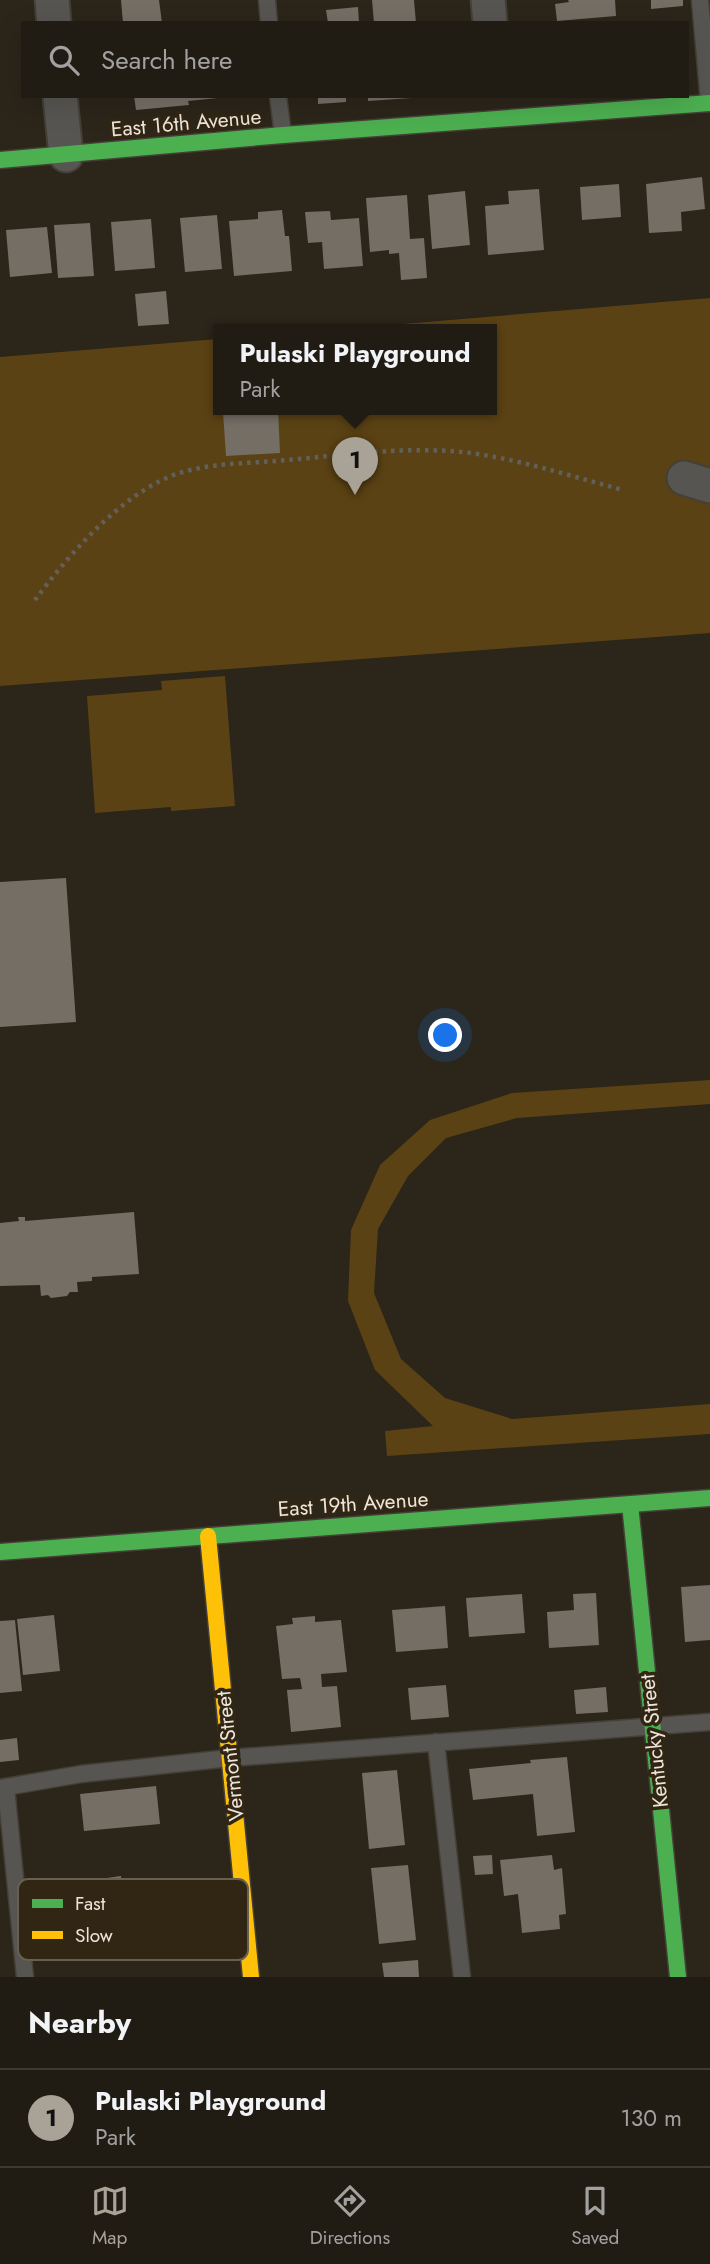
<!DOCTYPE html>
<html lang="en">
<head>
<meta charset="utf-8">
<style>
  :root { --surface:#201c14; --page:#2d2922; --text:#f1f3f6; --muted:#a2a1a0; --line:#3d3a34; --accent:#a9a297 }
  body { margin:0; font-family:Jost,sans-serif; background:var(--page); color:var(--text) }
  .you { position:absolute; left:446px; top:1036px; width:24px; height:24px; margin:-18px; border:5px solid #fff; border-radius:50%; background:#1a73e8; box-shadow:0 0 0 10px #1a73e833 }
  .badge { display:grid; place-items:center; width:46px; height:46px; border-radius:50%; background:var(--accent); color:#111; font-size:23px; font-weight:700 }
  .pin { position:absolute; translate:-50% -58px; filter:drop-shadow(0 2px 4px #0008) }
  .pin::after { content:''; position:absolute; top:37px; width:24px; height:21px; background:inherit; clip-path:polygon(0 0,100% 0,50% 100%) }
  .popup { position:absolute; left:213px; top:324px; width:284px; height:91px; box-sizing:border-box; display:grid; place-content:center; border-radius:0px; background:var(--surface); filter:drop-shadow(0 2px 5px #0005); font-size:23px; white-space:nowrap; color:var(--muted) }
  .popup b { font-size:26px; color:var(--text) }
  .popup::after { content:''; position:absolute; left:50%; top:100%; margin-left:-14px; border:14px solid transparent; border-top-color:var(--surface) }
  .list { margin:0; padding:0; list-style:none }
  h2 { display:flex; justify-content:space-between; align-items:center; height:91px; margin:0; padding:0 28px; font-size:30px }
  h2 small { font-size:23px; font-weight:400; color:var(--muted) }
  .list li { display:grid; grid-template-columns:46px 1fr auto; gap:21px; align-items:center; box-sizing:border-box; height:98px; padding:0 28px; border-top:2px solid var(--line) }
  .list b { display:block; font-size:26px; white-space:nowrap }
  .list p { margin:0; font-size:23px; white-space:nowrap; color:var(--muted) }
  .list em { font-size:23px; font-style:normal; color:var(--muted) }
  .icon { flex:none; width:38px; height:38px; fill:none; stroke:currentColor; stroke-width:2; stroke-linecap:round; stroke-linejoin:round }
  .map { position:relative; flex:none; width:710px; height:1977px; overflow:hidden }
  .search { position:absolute; background:var(--surface); box-shadow:0 7px 28px #0002; left:21px; right:21px; top:21px; height:77px; display:flex; align-items:center; gap:18px; box-sizing:border-box; padding:0 24px; border-radius:0px; color:var(--muted); font-size:26px }
  .sheet { height:189px; background:var(--surface) }
  nav { display:flex; justify-content:space-around; align-items:center; box-sizing:border-box; height:98px; border-top:2px solid var(--line); background:var(--surface); font-size:19px; color:var(--muted) }
  nav a { display:grid; justify-items:center; gap:4px }
  nav .on { color:var(--accent) }
  .map>svg:first-child { display:block }
  .green { fill:#5b4214 }
  .building { fill:#746e65 }
  .lines { fill:none; stroke-linecap:round; stroke-linejoin:round }
  .lane-casing { stroke:#443f37; stroke-width:19 }
  .street-casing { stroke:#443f37; stroke-width:37 }
  .fast-casing { stroke:#443f37; stroke-width:19 }
  .slow-casing { stroke:#443f37; stroke-width:19 }
  .path { stroke:#62605b; stroke-width:4.5; stroke-dasharray:3.5 5; stroke-linecap:butt }
  .lane { stroke:#575551; stroke-width:16 }
  .street { stroke:#575551; stroke-width:33 }
  .fast { stroke:#4caf50; stroke-width:16 }
  .slow { stroke:#ffc107; stroke-width:16 }
  .labels { text-anchor:middle; dominant-baseline:central; stroke-width:7; stroke-linejoin:round; paint-order:stroke }
  .street-label { font-size:21px; fill:#ede5da; stroke:#312614 }
  .key { fill:#312614; stroke:#695f4f; stroke-width:2 }
  .key-label { font-size:19px; fill:#ede5da }
</style>
</head>
<body>
<div class="map">
<svg width="710" height="1977" viewBox="0 0 710 1977">
  <rect width="100%" height="100%" fill="#2b251a"/>
  <path class="green" d="M 710,298 L 710,633 L 0,686 L 0,357 L 218,339 L 218,409 L 492,409 L 492,329 L 343,329 Z
    M 225,676 L 235,806 L 171,811 L 171,807 L 95,813 L 87,696 L 162,690 L 161,681 Z
    M 710,1080 L 710,1104 L 517,1118 L 446,1138 L 408,1176 L 378,1229 L 374,1293 L 401,1359 L 445,1398 L 512,1419 L 710,1404 L 710,1434 L 387,1456 L 385,1431 L 433,1426 L 375,1370 L 348,1301 L 351,1230 L 380,1165 L 430,1120 L 512,1093 Z"/>
  <path class="building" d="M 121,0 L 159,0 L 162,23 L 123,23 Z
    M 372,0 L 414,0 L 416,23 L 374,23 Z
    M 568,0 L 615,0 L 616,16 L 557,21 L 555,4 L 569,2 Z
    M 651,0 L 683,0 L 683,6 L 651,9 Z
    M 358,7 L 359,23 L 328,23 L 326,10 Z
    M 134,96 L 218,96 L 218,98 L 188,101 L 189,105 L 136,110 Z
    M 318,96 L 346,96 L 346,102 L 318,104 Z
    M 368,96 L 412,96 L 412,98 L 368,101 Z
    M 702,177 L 705,209 L 681,212 L 682,231 L 649,233 L 646,184 Z
    M 619,184 L 621,217 L 582,220 L 580,187 Z
    M 539,189 L 544,250 L 488,255 L 485,206 L 509,204 L 508,191 Z
    M 465,191 L 470,245 L 432,249 L 428,195 Z
    M 407,195 L 410,239 L 424,238 L 427,278 L 401,280 L 399,253 L 389,254 L 389,250 L 370,252 L 366,198 Z
    M 282,210 L 285,236 L 289,236 L 292,271 L 234,276 L 229,221 L 258,219 L 258,212 Z
    M 330,211 L 331,220 L 359,218 L 363,266 L 324,269 L 322,242 L 308,243 L 305,212 Z
    M 217,215 L 222,269 L 185,272 L 180,218 Z
    M 151,219 L 155,268 L 115,271 L 111,222 Z
    M 90,223 L 94,276 L 58,278 L 54,225 Z
    M 47,227 L 52,273 L 10,277 L 6,230 Z
    M 166,291 L 169,324 L 138,326 L 135,294 Z
    M 278,409 L 280,453 L 226,456 L 223,412 Z
    M 66,878 L 76,1022 L 0,1027 L 0,882 Z
    M 134,1212 L 139,1274 L 92,1277 L 92,1281 L 77,1282 L 78,1292 L 70,1292 L 67,1296 L 51,1298 L 48,1295 L 41,1296 L 40,1285 L 0,1286 L 0,1223 L 19,1221 L 18,1217 L 25,1217 L 25,1221 Z
    M 710,1585 L 710,1640 L 685,1642 L 681,1587 Z
    M 596,1593 L 599,1645 L 549,1648 L 547,1612 L 574,1610 L 573,1594 Z
    M 522,1594 L 525,1633 L 469,1637 L 466,1598 Z
    M 445,1606 L 448,1648 L 396,1652 L 392,1610 Z
    M 54,1615 L 60,1671 L 23,1675 L 17,1619 Z
    M 315,1616 L 315,1622 L 341,1620 L 347,1672 L 321,1674 L 322,1687 L 337,1686 L 341,1727 L 291,1732 L 287,1690 L 302,1689 L 300,1678 L 282,1679 L 276,1626 L 293,1624 L 292,1618 Z
    M 15,1620 L 22,1691 L 0,1693 L 0,1621 Z
    M 446,1685 L 449,1717 L 411,1720 L 408,1688 Z
    M 606,1687 L 608,1712 L 576,1714 L 574,1690 Z
    M 17,1738 L 19,1760 L 0,1762 L 0,1740 Z
    M 567,1757 L 575,1832 L 537,1836 L 533,1794 L 473,1800 L 469,1769 L 531,1763 L 530,1760 Z
    M 397,1770 L 405,1845 L 369,1849 L 362,1773 Z
    M 156,1786 L 160,1824 L 84,1831 L 80,1794 Z
    M 492,1855 L 493,1874 L 475,1875 L 473,1856 Z
    M 552,1855 L 554,1870 L 562,1868 L 566,1914 L 559,1915 L 560,1929 L 522,1933 L 518,1894 L 504,1896 L 500,1860 Z
    M 408,1865 L 416,1940 L 379,1944 L 371,1868 Z
    M 121,1876 L 129,1951 L 93,1955 L 85,1881 Z
    M 65,1935 L 66,1949 L 55,1950 L 53,1937 Z
    M 418,1960 L 419,1977 L 384,1977 L 382,1963 Z"/>
  <g class="lines">
    <g class="lane-casing">
      <path id="lane" d="M 267,0 L 269,23
        M 700,0 L 709,103
        M 278,96 L 283,135
        M 436,1742 L 462,1977
        M 0,1788 L 81,1774 L 230,1758 L 710,1722
        M 6,1788 L 25,1977"/>
    </g>
    <g class="street-casing">
      <path id="street" d="M 52,0 L 54,23
        M 488,0 L 490,23
        M 60,96 L 66,155
        M 684,478 L 710,486"/>
    </g>
    <g class="fast-casing">
      <path id="fast" d="M 0,160 L 283,135 L 710,103
        M 630,1504 L 678,1977
        M 0,1552 L 710,1498"/>
    </g>
    <g class="slow-casing">
      <path id="slow" d="M 208,1536 L 251,1977"/>
    </g>
    <path class="path" d="M 35,600 C 67,557 113,504 162,480 C 197,463 238,464 276,461 C 338,456 401,446 462,452 C 516,458 570,476 623,490"/>
    <use href="#lane" class="lane"/>
    <use href="#street" class="street"/>
    <use href="#fast" class="fast"/>
    <use href="#slow" class="slow"/>
  </g>
  <g class="labels">
    <g class="street-label">
      <text transform="translate(186 123) rotate(-5)">East 16th Avenue</text>
      <text transform="translate(353 1504) rotate(-4)">East 19th Avenue</text>
      <text transform="translate(654 1741) rotate(-96)">Kentucky Street</text>
      <text transform="translate(230 1756) rotate(-96)">Vermont Street</text>
    </g>
  </g>
  <rect x="18" y="1879" width="230" height="81" rx="10" class="key"/>
  <rect x="32" y="1899" width="31" height="9" fill="#4caf50"/>
  <rect x="32" y="1931" width="31" height="8" fill="#ffc107"/>
  <g class="key-label">
    <text x="75" y="1910">Fast</text>
    <text x="75" y="1942">Slow</text>
  </g>
</svg>
<div class="you"></div>
<div class="pin badge" style="left:355px;top:495px">1</div>
<div class="popup"><b>Pulaski Playground</b>Park</div>
<div class="search"><svg class="icon" aria-label="search" viewBox="0 0 24 24"><circle cx="10" cy="10" r="6"/><path d="M15 15l6 6"/></svg>Search here</div>
</div>
<section class="sheet">
<h2>Nearby<small></small></h2>
<ul class="list">
<li><span class="badge">1</span><div><b>Pulaski Playground</b><p>Park</p></div><em>130 m</em></li>
</ul>
</section>
<nav>
<a class="on"><svg class="icon" aria-label="map" viewBox="0 0 24 24"><path d="M3 6l6-2 6 2 6-2v14l-6 2-6-2-6 2zM9 4v14M15 6v14"/></svg>Map</a>
<a><svg class="icon" aria-label="directions" viewBox="0 0 24 24"><path d="M12 3l9 9-9 9-9-9zM9 14v-3h6M13 9l2 2-2 2"/></svg>Directions</a>
<a><svg class="icon" aria-label="saved" viewBox="0 0 24 24"><path d="M7 4h10v16l-5-4-5 4z"/></svg>Saved</a>
</nav>
</body>
</html>
